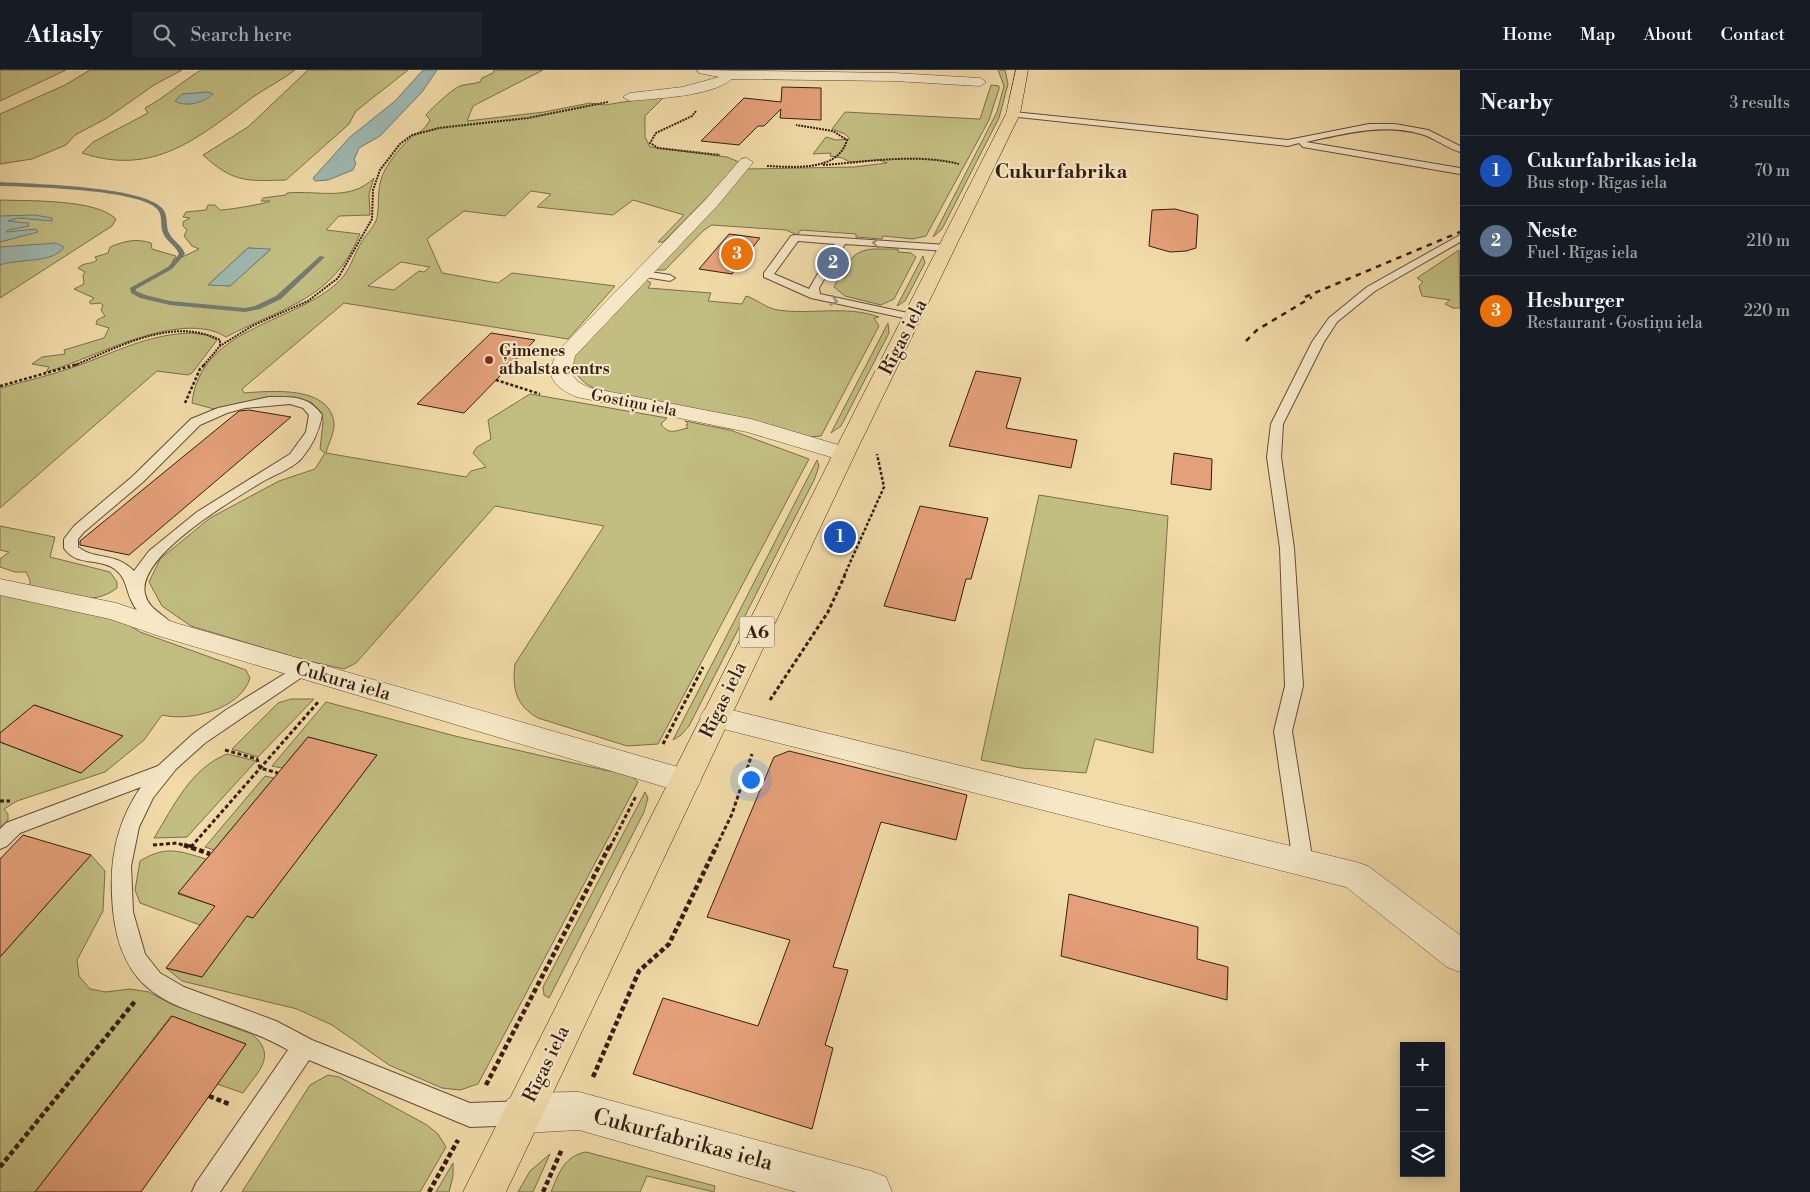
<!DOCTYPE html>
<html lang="en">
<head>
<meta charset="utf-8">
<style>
  :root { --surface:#171b24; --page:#20242c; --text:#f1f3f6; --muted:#9ea1a6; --line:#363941; --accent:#0f766e }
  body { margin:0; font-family:"Libre Bodoni",serif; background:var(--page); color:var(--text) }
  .controls { position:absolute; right:15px; bottom:15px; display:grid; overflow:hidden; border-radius:0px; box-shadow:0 2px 12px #0003 }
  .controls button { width:45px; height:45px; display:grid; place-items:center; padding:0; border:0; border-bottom:1px solid var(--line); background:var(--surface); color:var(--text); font:25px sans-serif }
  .you { position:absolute; left:750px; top:709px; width:18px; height:18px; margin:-12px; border:4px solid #fff; border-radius:50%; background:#1a73e8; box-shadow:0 0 0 8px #1a73e833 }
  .badge { display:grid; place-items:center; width:32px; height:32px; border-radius:50%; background:var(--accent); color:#fff; font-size:16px; font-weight:700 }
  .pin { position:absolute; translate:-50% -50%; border:2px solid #fff; box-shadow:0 1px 5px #0006 }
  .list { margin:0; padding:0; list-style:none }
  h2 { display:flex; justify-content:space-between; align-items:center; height:65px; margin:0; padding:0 20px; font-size:21px }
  h2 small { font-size:16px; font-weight:400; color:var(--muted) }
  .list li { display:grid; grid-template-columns:32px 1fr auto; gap:15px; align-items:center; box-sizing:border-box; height:70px; padding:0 20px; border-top:1px solid var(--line) }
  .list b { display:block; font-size:19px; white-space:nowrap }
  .list p { margin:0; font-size:16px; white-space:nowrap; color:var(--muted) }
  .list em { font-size:16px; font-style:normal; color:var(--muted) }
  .icon { flex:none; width:28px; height:28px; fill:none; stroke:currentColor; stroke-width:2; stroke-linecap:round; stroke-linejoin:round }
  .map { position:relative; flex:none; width:1460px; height:1122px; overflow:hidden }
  header { display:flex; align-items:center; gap:30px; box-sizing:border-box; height:70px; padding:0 25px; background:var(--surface); border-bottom:1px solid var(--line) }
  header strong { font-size:24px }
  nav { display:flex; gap:28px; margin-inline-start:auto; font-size:18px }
  .search { width:350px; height:45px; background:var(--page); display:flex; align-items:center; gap:12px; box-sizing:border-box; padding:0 18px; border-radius:0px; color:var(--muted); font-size:19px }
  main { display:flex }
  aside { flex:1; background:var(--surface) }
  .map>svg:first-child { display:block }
  .green { fill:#c2be82; stroke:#7c6e49; fill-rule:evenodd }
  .water { fill:#9eb9b2; stroke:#747b71 }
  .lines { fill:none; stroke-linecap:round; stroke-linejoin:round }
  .stream { fill:#747b71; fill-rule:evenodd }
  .building { fill:#e4a07a; stroke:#361d10 }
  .service-casing { stroke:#654c36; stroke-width:2 }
  .minor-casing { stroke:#654c36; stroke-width:1 }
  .trunk-casing { stroke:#361d10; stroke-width:1 }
  .path-far3 { stroke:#361d10; stroke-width:2; stroke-dasharray:2 1; stroke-linecap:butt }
  .path-far2 { stroke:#361d10; stroke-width:2.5; stroke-dasharray:3 2; stroke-linecap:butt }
  .path-far1 { stroke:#361d10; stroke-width:3; stroke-dasharray:4 2.5; stroke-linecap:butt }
  .path { stroke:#361d10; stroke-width:4.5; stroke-dasharray:5 3; stroke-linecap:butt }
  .service { fill:#f6e8c7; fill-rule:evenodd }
  .minor { fill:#f6e8c7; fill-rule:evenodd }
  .trunk { fill:#f1dba9; fill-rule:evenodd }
  .rail { stroke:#361d10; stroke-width:2.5; stroke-dasharray:5.5 5.5; stroke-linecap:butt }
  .oneway { stroke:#a08d75 }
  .poi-dot { fill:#8f2418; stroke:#f6e8c7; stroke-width:2 }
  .labels { text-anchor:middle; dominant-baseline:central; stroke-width:4; stroke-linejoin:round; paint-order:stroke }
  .far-poi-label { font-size:16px; font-weight:bold; fill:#361d10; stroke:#f6e8c7; text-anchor:start }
  .far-street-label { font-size:16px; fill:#361d10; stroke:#f6e8c7 }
  .shield { fill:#f6e8c7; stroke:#705a47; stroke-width:1 }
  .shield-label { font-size:18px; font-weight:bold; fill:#361d10 }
  .street-label { font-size:19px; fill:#361d10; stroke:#f6e8c7 }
  .far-district-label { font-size:20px; font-weight:bold; fill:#361d10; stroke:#f6e8c7 }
  .near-street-label { font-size:22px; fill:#361d10; stroke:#f6e8c7 }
</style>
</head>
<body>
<header>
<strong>Atlasly</strong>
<div class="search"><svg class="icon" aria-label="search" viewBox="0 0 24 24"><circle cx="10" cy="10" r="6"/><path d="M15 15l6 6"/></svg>Search here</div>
<nav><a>Home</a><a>Map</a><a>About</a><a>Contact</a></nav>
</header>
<main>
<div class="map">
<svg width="1460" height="1122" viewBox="0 0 1460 1122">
  <rect width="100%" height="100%" fill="#f1dba9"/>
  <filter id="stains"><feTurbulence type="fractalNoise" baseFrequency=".004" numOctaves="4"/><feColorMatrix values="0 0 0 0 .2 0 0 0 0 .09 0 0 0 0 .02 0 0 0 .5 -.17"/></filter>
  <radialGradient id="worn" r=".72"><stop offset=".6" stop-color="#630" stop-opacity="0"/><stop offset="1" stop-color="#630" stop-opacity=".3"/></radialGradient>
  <path class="green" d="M 0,0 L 66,0 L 0,31 Z
    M 90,0 L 182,0 L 154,15 L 107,48 L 75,65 L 66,75 L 32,89 L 0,94 L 0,44 L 65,15 Z
    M 201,0 L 295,0 C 282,10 266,18 253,27 C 198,68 154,107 82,83 L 93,72 L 148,43 L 145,38 C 166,27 181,12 201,0 Z
    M 308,0 L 408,0 L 356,41 L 349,54 L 286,110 C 246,111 234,113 203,85 L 248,57 Z
    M 494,0 L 543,0 L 473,36 L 467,51 L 544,42 L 590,33 L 605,35 L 666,25 L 645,46 L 645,67 L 650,77 L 727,87 L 739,92 L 737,97 L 663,172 L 658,172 L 684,145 L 633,130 L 613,145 L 537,137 L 551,124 L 531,121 L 505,146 L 464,141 L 427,169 L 442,203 L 498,213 L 512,203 L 615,216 L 568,269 L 344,233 L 242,319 L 244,323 C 270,321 330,315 334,353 C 335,362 328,374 326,383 L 466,407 L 471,401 L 486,397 L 473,383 L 477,377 L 491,369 L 488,350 L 530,324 L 667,348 L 661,354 C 669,366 677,360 688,358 L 686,355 L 688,354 L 685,351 L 730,360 L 809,389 L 658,674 L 627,676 L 538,648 C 516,636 512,618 515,594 L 604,456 L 495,436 L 356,593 L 344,599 L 304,590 L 191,556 L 162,536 L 149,512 L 160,489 L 210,448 L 279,411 L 315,399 L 325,383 L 320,379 L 323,352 L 322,343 L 311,332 L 295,327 L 266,327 L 214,339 L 192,333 C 200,259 289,254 335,215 C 352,201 352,185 363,170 C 367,163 375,156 377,148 C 380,131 376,116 385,100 C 391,89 402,75 412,67 C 423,59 422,63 430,50 L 426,45 C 432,38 451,20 460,16 C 466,14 474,14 480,12 L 482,8 L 493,3 ZM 401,192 L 430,197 L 424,202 L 419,201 L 394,220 L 368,216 Z
    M 998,0 L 1005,0 L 1008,14 L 999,48 L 942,159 L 933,167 L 997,42 L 1004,16 Z
    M 991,15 L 999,16 L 999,19 L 989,50 L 926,166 L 913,169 L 883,166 L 882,169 L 856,167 L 856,164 L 801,160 L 797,165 L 786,160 L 712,155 L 704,160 L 665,200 L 654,200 L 747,99 L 854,97 L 887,93 L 879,90 L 850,92 L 842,88 L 830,86 L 831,83 L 813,84 L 826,67 L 836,70 L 850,69 L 845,64 L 832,59 L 845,42 L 980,49 Z
    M 374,108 L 369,124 L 370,145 L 339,146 L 326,160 L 360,164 C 333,230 283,237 226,267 C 180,238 93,289 46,302 L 49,297 L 32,294 L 42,287 L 65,284 L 64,280 L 104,268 L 109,258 L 96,254 L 97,250 L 105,246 L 101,240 L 103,235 L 100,233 L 91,234 L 89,232 L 94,228 L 74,219 L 84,214 L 83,205 L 85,202 L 78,198 C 83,192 91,195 97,190 L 95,187 L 108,183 L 110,177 C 125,171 136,168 151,173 L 152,179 L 176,186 L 172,192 L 199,179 L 192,176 L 184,166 L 187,160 L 183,156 L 183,152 L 190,148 L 183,147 L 186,142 L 206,140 L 208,135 L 215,135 L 220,140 C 227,140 265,134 270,131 L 261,131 L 263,128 L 286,125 L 287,123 C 318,120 350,132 374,108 ZM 248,178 L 270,180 L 230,216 L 209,214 Z
    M 0,130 C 28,131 97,129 116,149 L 112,156 L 0,228 Z
    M 873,179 L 898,179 L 898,182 L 911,183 L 916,187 L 894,229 L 881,235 L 845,226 L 834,217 L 839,207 L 845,208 L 850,201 L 851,195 L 847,194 C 854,184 861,180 873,179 Z
    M 1459,180 L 1460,238 L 1453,238 L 1445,234 L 1450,230 L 1422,226 L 1419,216 L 1423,212 L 1417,208 Z
    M 923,186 L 925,193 L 905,231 L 897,236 Z
    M 646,210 L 651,213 L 648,218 L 711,223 L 708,231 L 742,234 L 746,226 C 757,229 765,238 778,240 C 811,245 846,235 879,247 L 874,248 L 879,256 L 821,366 L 809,367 L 605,323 C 590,317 577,311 572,294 L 575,285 Z
    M 888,253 L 889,263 L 841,356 L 831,363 Z
    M 191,263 L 206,265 L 217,270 L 192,303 L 188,305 L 157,301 L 0,438 L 0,318 C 26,311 52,305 77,296 C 115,282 149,264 191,263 Z
    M 817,390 L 819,396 L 815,408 L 689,656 L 681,665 L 673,670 Z
    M 1039,425 L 1168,446 L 1153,683 L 1095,669 L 1086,703 L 1021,698 L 981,690 Z
    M 0,456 L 55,467 L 50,487 L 110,502 L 117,512 L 117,518 C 92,538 57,524 30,518 L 30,510 L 26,502 L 15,502 L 0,497 L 0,489 L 9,482 L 0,480 Z
    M 0,523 L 116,547 L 140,562 L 246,600 L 250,608 C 241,639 190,652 162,645 L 144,670 L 105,702 L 17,731 L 4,739 L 8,744 L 8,750 L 0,758 L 0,672 L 81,703 L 122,666 L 35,635 L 0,663 Z
    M 291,629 L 314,629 L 258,687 L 232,679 L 278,633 Z
    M 326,632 L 459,667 L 609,701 C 618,699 632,705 638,712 L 478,1014 L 460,1020 L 442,1018 L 389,995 L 332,955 L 297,939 L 182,911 L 166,898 L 202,907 L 237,859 L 204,850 L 200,855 L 140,833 L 135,820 L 140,791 C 166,775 179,781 206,789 L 178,824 L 253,848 L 377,685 L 308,667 L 282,698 L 272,696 Z
    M 227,684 L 256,691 L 187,767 L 154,768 C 174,736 190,699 227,684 Z
    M 265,706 L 274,708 L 214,780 L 205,777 Z
    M 645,722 L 648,728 L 644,742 L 549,928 L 544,925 L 543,917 Z
    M 91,785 L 105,801 L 103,841 L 77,890 L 79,906 L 90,919 L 106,922 L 130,919 L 149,922 L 173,935 L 252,964 C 278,986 258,1001 243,1023 L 217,1014 L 246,974 L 171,946 L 35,1122 L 0,1122 L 0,887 Z
    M 328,1005 L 339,1007 L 427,1055 L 438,1064 L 446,1077 L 420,1122 L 242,1122 L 310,1015 Z
    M 586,1082 L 715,1116 L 714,1122 L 647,1106 L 640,1122 L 551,1122 C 559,1103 564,1086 586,1082 Z
    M 550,1084 L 533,1122 L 518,1122 L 530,1101 Z
    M 453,1093 L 453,1106 L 449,1122 L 436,1122 Z"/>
  <path class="water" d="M 423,0 L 437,0 L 422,22 L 380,66 L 359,78 L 354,90 L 356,93 L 353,100 L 328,110 L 315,111 L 313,108 L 350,67 L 395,31 Z
    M 208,22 L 213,24 C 205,32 186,38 175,31 L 182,24 Z
    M 35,145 L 52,148 L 52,151 L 18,148 L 8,151 L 28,153 L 29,156 L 8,160 L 6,162 L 36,159 L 38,162 L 0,172 L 0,146 Z
    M 56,173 L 64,177 C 53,194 19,188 0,195 L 0,177 Z
    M 248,178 L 271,179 L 230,216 L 208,215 Z"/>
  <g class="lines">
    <path class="stream" d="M 0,112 C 32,114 141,116 162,138 C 169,145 165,155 169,163 C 173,171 182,175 185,184 L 172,199 L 136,219 L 136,221 L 145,225 L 170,231 L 245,238 L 255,236 L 276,226 L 320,186 L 325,187 L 281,229 L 260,239 L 245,242 L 170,235 L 140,228 L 131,223 L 130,218 L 168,197 L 179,184 C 175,175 166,171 163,163 C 160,156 163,147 158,140 C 142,119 29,117 0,116 Z"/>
  </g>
  <path class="building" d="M 782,17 L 821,18 L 821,50 L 780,48 L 781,39 L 764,56 L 758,56 L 739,75 L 701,71 L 744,28 L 781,32 Z
    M 1175,139 L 1198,145 L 1196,178 L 1186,181 L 1170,182 L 1149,176 L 1152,140 Z
    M 729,164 L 760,168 L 732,204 L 699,199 Z
    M 491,263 L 535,270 L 464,343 L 417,334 Z
    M 976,301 L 1021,308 L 1006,358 L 1077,370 L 1071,398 L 949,376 Z
    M 249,340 L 291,347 L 129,485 L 80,475 L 80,471 L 239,341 Z
    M 1174,383 L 1212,389 L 1211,420 L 1171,414 Z
    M 920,436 L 988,448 L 971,509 L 966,509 L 955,551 L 884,536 Z
    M 34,635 L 123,666 L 81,703 L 0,672 L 0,663 Z
    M 308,667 L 377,685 L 253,848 L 247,846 L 202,907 L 166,898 L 215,836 L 178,823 Z
    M 789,681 L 967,725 L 956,770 L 881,752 L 833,897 L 848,900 L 825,975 L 833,978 L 812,1059 L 633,1004 L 663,928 L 758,956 L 790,870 L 707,847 L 774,687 Z
    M 23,765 L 91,785 L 0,887 L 0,789 Z
    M 1069,824 L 1198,857 L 1197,889 L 1228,897 L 1227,930 L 1061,886 Z
    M 172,946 L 246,974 L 141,1122 L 35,1122 Z"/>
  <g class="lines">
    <g class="service-casing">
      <path id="service" d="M 1013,42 L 1288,70 L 1369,54 L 1395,54 L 1428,60 L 1460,76 L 1460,82 C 1446,78 1435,68 1421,64 C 1382,53 1344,64 1306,72 L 1460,98 L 1460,104 L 1303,77 L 1299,73 L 1288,76 L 1010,46 L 1010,42 Z
        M 795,165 L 947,175 L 952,178 L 947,181 L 845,174 L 819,218 L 820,224 L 917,245 L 919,247 L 913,250 L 811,228 L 764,207 L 764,203 L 791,166 ZM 798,171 L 835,174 L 809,219 L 774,204 Z
        M 1460,165 L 1460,172 L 1375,221 L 1337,252 L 1324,272 L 1283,354 L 1281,387 L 1294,478 L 1303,616 L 1292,661 L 1313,793 L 1310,799 L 1303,801 L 1296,799 L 1293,793 L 1274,661 L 1285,616 L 1280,478 L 1267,387 L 1271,354 L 1312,272 L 1329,248 L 1367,217 Z
        M 643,201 L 670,205 L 675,208 L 670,211 L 639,206 L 638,204 Z
        M 269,327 C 291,327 308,325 322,345 C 319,362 312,376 301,389 C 292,399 274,405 262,412 C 234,429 136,486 145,524 C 149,541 166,544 174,557 L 172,561 L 160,561 C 149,552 137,544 131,530 C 126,519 126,508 116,500 C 100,487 76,497 64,478 L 64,469 L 74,456 L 133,406 L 191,349 L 218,338 ZM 290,334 L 303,338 L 309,345 L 306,362 L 290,384 L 197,442 L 149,481 L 134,501 C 114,481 96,491 78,477 L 78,469 L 84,462 L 143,412 L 200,355 L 227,343 L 245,338 Z
        M 302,593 L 308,595 L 310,599 L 308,603 L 205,673 L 176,699 L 153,728 L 139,757 L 131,796 L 133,842 L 145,884 L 160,903 L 184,917 L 276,951 L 312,970 L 470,1033 L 522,1031 L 530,1035 L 534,1043 L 530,1051 L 522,1055 L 470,1057 L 309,990 L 220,1122 L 192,1122 L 196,1113 L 288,980 C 203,931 117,953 112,825 C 110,786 118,750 141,717 L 20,763 L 7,776 L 0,779 L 0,759 L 6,753 L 158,696 L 193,664 L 226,640 Z"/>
    </g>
    <g class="minor-casing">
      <path id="minor" d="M 697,0 L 894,3 L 980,8 L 986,12 L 980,16 L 894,11 L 732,9 C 710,27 658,28 630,31 L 623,27 L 630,23 L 683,17 L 719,7 L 699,3 Z
        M 746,88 L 753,92 L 751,95 L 718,135 L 575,286 L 571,303 L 578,312 L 590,318 L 751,349 L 852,379 L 855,384 L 852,389 L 844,391 L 747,362 L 577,327 C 551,316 543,304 560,279 L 706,129 L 741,89 Z
        M 0,509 L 116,533 L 179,554 L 685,699 L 696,703 L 701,711 L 696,719 L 685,723 L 159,566 L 110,549 L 0,525 Z
        M 715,636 L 1356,792 L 1368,796 L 1460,865 L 1460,902 L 1447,897 L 1346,817 L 704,654 L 700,647 L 704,640 Z
        M 579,1022 L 871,1101 L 886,1107 L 892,1122 L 796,1122 L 579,1060 L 522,1063 L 508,1057 L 502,1043 L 508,1029 L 522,1023 Z"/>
    </g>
    <g class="trunk-casing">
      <path id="trunk" d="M 1016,0 L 1028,0 L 1020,44 L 855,384 L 506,1122 L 463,1122 L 833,384 L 1006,44 Z"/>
    </g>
    <path class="path-far3" d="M 696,41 L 692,46 L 656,63 L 650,73 L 658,78 L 720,85
      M 823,95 C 868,92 915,83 959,94
      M 767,96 C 794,97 838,102 847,70 L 833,61 L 796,55
      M 75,295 C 119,277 173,246 220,270 L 220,275
      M 204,295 L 220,276 L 252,256 L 308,231 L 338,208 L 372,149 L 373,120 L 380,100 L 400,74 L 412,65 L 439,58 L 528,48 L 608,32"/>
    <path class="path-far2" d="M 496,310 L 540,324
      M 0,316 L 78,294
      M 185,333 L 200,299 L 205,294
      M 844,506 L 884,417 L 877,384"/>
    <path class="path-far1" d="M 770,630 L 828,542 L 845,505
      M 663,674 L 703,597
      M 225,680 L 257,689 L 260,698 L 278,703
      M 0,731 L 10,731
      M 153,775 L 177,773 L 188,777
      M 191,777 L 319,631
      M 610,777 L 636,726
      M 716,777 L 732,744 L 752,684"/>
    <path class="path" d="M 184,775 L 210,784
      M 190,778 L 192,775
      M 593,1007 L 639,901 L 669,874 L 717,775
      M 486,1015 L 610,775
      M 209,1026 L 229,1034
      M 0,1097 L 136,930
      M 429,1122 L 458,1070
      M 543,1122 L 562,1079"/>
    <use href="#service" class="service"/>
    <use href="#minor" class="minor"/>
    <use href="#trunk" class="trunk"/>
    <path class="rail" d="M 1305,227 L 1460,162
      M 1246,271 L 1257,260 L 1312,227"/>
  </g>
  <defs><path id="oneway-chevron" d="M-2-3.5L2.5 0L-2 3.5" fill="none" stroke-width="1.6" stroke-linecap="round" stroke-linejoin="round" transform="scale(1.25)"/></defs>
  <g class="oneway">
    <use href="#oneway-chevron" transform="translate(876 173) rotate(-177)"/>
    <use href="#oneway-chevron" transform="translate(834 231) rotate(13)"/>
  </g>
  <circle class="poi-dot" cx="489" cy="290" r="5"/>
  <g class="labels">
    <g class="far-poi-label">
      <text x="499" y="281">Ģimenes<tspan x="499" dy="18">atbalsta centrs</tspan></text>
    </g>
    <g class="far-street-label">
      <text transform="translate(634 333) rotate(11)">Gostiņu iela</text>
    </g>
    <rect class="shield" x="739.5" y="546.5" width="35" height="31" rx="4"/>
    <g class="shield-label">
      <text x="757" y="562">A6</text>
    </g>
    <g class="street-label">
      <text transform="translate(903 267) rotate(-63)">Rīgas iela</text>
      <text transform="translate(343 611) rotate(16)">Cukura iela</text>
      <text transform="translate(723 630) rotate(-64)">Rīgas iela</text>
      <text transform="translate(546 994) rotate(-64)">Rīgas iela</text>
    </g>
    <g class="far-district-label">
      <text x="1061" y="102">Cukurfabrika</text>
    </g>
    <g class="near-street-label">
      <text transform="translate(683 1070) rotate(15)">Cukurfabrikas iela</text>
    </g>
  </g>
  <rect width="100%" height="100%" filter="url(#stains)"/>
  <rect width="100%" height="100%" fill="url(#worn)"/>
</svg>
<div class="controls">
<button>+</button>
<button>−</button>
<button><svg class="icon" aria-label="layers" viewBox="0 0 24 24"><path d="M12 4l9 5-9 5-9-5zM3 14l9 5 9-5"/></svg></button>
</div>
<div class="you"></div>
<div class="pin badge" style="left:840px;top:467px;background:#1a4fb4">1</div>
<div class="pin badge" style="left:833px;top:193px;background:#5c6f8a">2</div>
<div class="pin badge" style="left:737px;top:184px;background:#e8710a">3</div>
</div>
<aside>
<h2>Nearby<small>3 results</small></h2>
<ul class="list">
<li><span class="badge" style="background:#1a4fb4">1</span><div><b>Cukurfabrikas iela</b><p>Bus stop · Rīgas iela</p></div><em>70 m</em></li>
<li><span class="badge" style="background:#5c6f8a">2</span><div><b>Neste</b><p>Fuel · Rīgas iela</p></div><em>210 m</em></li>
<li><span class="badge" style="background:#e8710a">3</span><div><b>Hesburger</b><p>Restaurant · Gostiņu iela</p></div><em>220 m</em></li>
</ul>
</aside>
</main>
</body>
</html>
